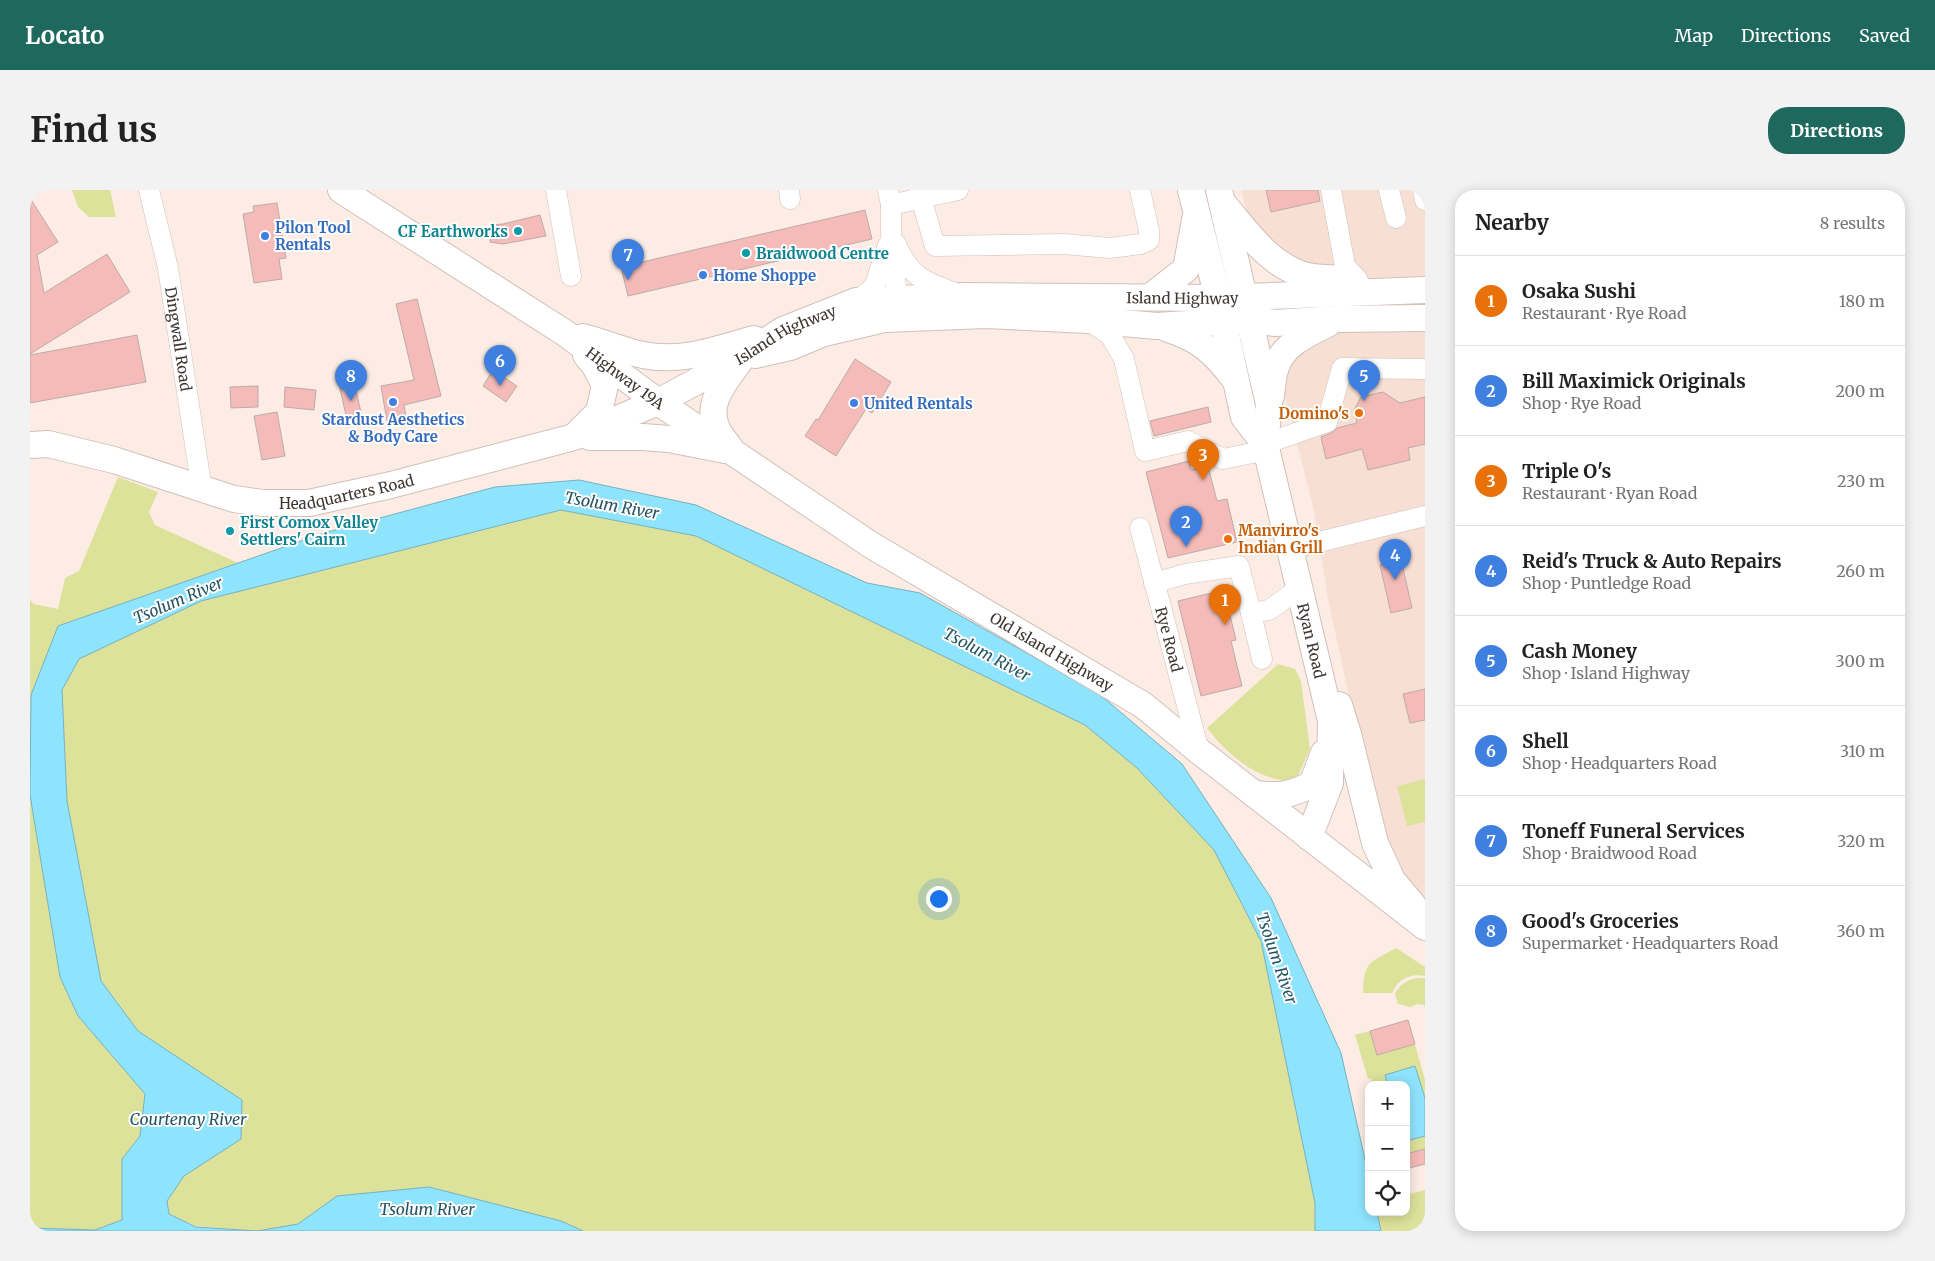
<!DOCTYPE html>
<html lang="en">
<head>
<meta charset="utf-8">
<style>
  :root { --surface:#fff; --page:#f2f2f2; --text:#222; --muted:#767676; --line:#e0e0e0; --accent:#1f685d }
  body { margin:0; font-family:Merriweather,serif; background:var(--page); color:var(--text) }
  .controls { position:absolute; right:15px; bottom:15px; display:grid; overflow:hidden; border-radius:10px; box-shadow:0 2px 12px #0003 }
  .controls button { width:45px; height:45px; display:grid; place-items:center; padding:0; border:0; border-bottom:1px solid var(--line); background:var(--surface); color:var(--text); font:25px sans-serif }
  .you { position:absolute; left:908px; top:708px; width:18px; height:18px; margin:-12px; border:4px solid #fff; border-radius:50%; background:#1a73e8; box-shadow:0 0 0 8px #1a73e833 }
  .badge { display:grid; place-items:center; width:32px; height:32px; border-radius:50%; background:var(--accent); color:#fff; font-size:16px; font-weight:700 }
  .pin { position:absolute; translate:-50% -41px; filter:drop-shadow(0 1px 2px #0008) }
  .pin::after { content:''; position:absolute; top:26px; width:18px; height:15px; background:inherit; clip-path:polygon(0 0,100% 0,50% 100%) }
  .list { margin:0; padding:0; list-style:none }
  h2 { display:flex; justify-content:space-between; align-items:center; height:65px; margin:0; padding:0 20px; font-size:21px }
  h2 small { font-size:16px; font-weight:400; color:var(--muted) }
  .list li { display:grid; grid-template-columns:32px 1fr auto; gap:15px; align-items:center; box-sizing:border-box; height:90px; padding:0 20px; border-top:1px solid var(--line) }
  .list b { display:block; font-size:19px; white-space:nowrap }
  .list p { margin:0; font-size:16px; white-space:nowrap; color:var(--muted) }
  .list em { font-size:16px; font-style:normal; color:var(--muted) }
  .icon { flex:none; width:28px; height:28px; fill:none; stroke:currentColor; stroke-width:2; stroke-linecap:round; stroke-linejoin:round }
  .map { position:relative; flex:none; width:1395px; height:1041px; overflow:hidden; border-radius:20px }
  header { display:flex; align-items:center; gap:30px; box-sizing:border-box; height:70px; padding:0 25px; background:var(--accent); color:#fff }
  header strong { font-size:24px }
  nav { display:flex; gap:28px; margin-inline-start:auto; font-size:18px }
  .intro { display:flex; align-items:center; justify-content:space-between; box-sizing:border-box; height:120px; padding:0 30px }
  h1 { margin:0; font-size:35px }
  .button { padding:12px 22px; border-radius:20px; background:var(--accent); color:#fff; font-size:18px; font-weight:700 }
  main { display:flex; gap:30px; padding:0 30px }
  aside { flex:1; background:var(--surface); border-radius:20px; box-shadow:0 2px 12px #0003 }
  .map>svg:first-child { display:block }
  .built { fill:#f7dfd4 }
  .green { fill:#dce29a }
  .water { fill:#8fe4fd; stroke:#76b0c1 }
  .building { fill:#f4bbb8; stroke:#bcabaa }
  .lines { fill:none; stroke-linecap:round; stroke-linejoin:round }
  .minor-casing { stroke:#d0c0b9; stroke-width:21 }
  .major-casing { stroke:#d0c0b9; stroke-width:28 }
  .minor { stroke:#fff; stroke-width:20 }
  .major { stroke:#fff; stroke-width:26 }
  .culture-dot { fill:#0f9aa8; stroke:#fdfdfd; stroke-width:2 }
  .shop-dot { fill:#3f7fe0; stroke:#fdfdfd; stroke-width:2 }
  .food-dot { fill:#e8710a; stroke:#fdfdfd; stroke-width:2 }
  .labels { text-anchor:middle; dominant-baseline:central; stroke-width:4; stroke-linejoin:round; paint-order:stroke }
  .shop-label { font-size:15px; font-weight:bold; fill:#366cbe; stroke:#fdfdfd; text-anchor:start }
  .culture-label { font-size:15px; font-weight:bold; fill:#0d838f; stroke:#fdfdfd; text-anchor:start }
  .street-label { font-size:15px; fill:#3d3734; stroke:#fdfdfd }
  .food-label { font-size:15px; font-weight:bold; fill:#c56008; stroke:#fdfdfd; text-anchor:end }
  .water-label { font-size:16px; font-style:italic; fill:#235461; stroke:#fdfdfd }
</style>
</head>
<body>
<header>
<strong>Locato</strong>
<nav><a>Map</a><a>Directions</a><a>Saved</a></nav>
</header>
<div class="intro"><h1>Find us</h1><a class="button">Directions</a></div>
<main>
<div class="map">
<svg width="1395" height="1041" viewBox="0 0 1395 1041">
  <rect width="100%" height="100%" fill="#fcece4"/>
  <path class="built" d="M 1211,0 L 1395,0 L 1395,86 L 1328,90 L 1254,79 L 1217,23 Z
    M 1395,138 L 1395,715 L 1362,670 L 1328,549 L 1298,409 L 1284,321 L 1253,198 L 1254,171 L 1307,140 Z"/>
  <path class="green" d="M 42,0 L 80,0 L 86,27 L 59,27 L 48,17 Z
    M 88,287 L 128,302 L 119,322 L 125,335 L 208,373 L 28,436 L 0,537 L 0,410 L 4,414 L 28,419 L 35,388 L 49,381 Z
    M 531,320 L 666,346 L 1055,535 L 1107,578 L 1184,660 L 1231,751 L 1285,1013 L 1285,1041 L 553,1041 L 531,1031 L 399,997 L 307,1006 L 268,1034 L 227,1041 L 166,1036 L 139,1024 L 137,1011 L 154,985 L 210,949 L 212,910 L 108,841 L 71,791 L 37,611 L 32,500 L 49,469 L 171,411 Z
    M 1248,474 L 1265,479 L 1271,491 L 1280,559 L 1267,588 C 1262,589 1256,590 1251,590 C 1220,585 1195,561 1177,538 Z
    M 1395,589 L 1395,632 L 1377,636 L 1367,596 Z
    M 0,605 L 30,787 L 48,826 L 115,904 L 110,946 L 92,969 L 92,1030 L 65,1040 L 0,1038 Z
    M 1366,758 L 1395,777 L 1395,786 C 1380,783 1368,789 1362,803 L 1333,803 C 1334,770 1340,773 1366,758 Z
    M 1386,788 L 1395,788 L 1395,818 L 1394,815 L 1388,814 L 1380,817 L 1368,814 L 1365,804 C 1370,794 1376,791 1386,788 Z
    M 1378,830 L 1395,890 L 1395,974 L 1376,979 L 1376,895 L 1343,895 L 1341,888 L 1338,889 L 1325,845 Z
    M 1395,1000 L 1395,1041 L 1351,1041 L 1347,1022 L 1376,1022 L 1376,1005 Z"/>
  <path class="water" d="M 549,290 L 666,315 L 837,393 L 890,403 L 1068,503 L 1152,574 L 1241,708 L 1311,863 L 1339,987 L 1339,1022 L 1347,1022 L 1351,1041 L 1285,1041 L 1285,1013 L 1231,751 L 1184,660 L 1107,578 L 1055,535 L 666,346 L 531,320 L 171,411 L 49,469 L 32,500 L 37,611 L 71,791 L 108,841 L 212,910 L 211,949 L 154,986 L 137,1011 L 139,1024 L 166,1037 L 227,1041 L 268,1034 L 307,1006 L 399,997 L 531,1031 L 553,1041 L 0,1041 L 0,1038 L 65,1040 L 92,1030 L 92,969 L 110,946 L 115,904 L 48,826 L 30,787 L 0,605 L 1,505 L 28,436 L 294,343 L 465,297 Z
    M 1385,876 L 1395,908 L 1395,946 L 1376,951 L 1376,895 L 1358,895 L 1355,885 Z"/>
  <path class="building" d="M 1236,0 L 1288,0 L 1290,11 L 1241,22 Z
    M 0,8 L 28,52 L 7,65 L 14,103 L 77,64 L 100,102 L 0,164 Z
    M 247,13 L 256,68 L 249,69 L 252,89 L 224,93 L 213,24 L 224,22 L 223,16 Z
    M 835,20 L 842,49 L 598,106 L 591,77 Z
    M 510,25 L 516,46 L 473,54 L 460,52 L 462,35 L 473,34 Z
    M 387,109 L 411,206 L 374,215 L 376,227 L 357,231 L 351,196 L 384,190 L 366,114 Z
    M 107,145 L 116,192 L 0,213 L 0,165 Z
    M 825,169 L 861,192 L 842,223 L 836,219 L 806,266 L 775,246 L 786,229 L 788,230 Z
    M 463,180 L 487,196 L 476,212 L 453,196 Z
    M 324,191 L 332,227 L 317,230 L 309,194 Z
    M 228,196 L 228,217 L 201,218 L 200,197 Z
    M 255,197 L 286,200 L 284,220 L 254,217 Z
    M 1353,202 L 1370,213 L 1395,207 L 1395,254 L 1378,258 L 1380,270 L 1338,280 L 1332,259 L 1296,269 L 1291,247 L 1301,243 L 1307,238 L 1327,233 L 1324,220 L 1331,207 Z
    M 1178,217 L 1181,232 L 1124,246 L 1120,231 Z
    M 247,222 L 255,266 L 232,270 L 224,226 Z
    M 1159,271 L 1161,280 L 1178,276 L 1187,311 L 1197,309 L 1207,352 L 1138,368 L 1116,282 Z
    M 1371,370 L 1382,418 L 1361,423 L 1350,375 Z
    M 1194,400 L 1206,450 L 1201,451 L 1212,496 L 1171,506 L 1148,411 Z
    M 1395,499 L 1395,530 L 1380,533 L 1373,504 Z
    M 1378,830 L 1385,854 L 1347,865 L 1340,841 Z
    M 1395,959 L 1395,974 L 1376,979 L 1376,964 Z"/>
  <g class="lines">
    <g class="minor-casing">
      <g id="minor">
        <path id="s1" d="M 119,0 L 138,78 L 172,300"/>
        <path d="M 526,0 L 541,86"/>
        <path d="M 759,0 L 760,9"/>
        <path d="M 858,0 L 861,15 L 861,43 L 867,108 L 859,122"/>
        <path d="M 1301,0 L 1315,76 L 1328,90"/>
        <path d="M 1359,0 L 1366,28"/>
        <path d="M 1393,0 L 1395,10"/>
        <path d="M 891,8 L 928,0"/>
        <path d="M 861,15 L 891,8 L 905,56 L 1033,54 L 1080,58 L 1111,54 L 1119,50 L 1119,41 L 1110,0"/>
        <path d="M 866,54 C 880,88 896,92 928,104"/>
        <path d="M 826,111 L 840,101 L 845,95 L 858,55"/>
        <path d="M 1059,131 L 1080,145 L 1094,169 L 1115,261 L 1158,251 L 1193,269 L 1237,260"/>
        <path d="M 1235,254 L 1297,232 L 1312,178 L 1395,179"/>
        <path id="s2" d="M 1110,338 L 1169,561"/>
        <path d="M 1260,359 L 1395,326"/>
        <path d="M 1124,393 L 1155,384 L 1209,376 L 1221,423 L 1239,420 L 1270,398"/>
        <path d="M 1221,423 L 1232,469"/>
      </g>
    </g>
    <g class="major-casing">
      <g id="major">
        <path id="s3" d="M 311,0 L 535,143 L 628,212 L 841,355 L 1113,515 L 1169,561 L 1395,737"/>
        <path d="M 1161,0 L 1188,108 L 1214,227 L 1235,254"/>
        <path id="s4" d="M 1189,0 L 1239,214 L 1235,254 L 1301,531 L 1300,593 L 1279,647"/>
        <path d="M 1196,17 C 1219,44 1238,73 1273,85 C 1287,89 1305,88 1319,89"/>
        <path d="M 1120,107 L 1156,79 L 1165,30"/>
        <path d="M 1138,139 C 1169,149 1183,161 1203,187"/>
        <path d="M 553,147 C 573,152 593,161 613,165 C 651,173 688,159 724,149"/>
        <path d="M 725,165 L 760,157 L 794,143 L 854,129 L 956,125 L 1057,130 L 1127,136 L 1220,130 L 1245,133 L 1307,129 L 1395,128"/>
        <path d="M 1241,206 C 1242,196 1243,183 1247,174 C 1256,152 1279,144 1299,133"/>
        <path d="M 548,243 L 569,222 L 575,195 L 565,176 L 556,165"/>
        <path d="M 560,247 L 613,247 L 639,249 L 695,260"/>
        <path id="s5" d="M 0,255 L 18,254 L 84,270 L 204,309 L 233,313 L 279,313 L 361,295 L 544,247 L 628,212 L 712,167 L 753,140 L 826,111 L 934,106 L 1188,108 L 1395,100"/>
        <path d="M 700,258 C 696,252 690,246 687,239 C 675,213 695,192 709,172"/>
        <path d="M 1309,515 L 1318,544 L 1345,653 L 1362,690 L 1383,715"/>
        <path d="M 1224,604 C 1248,606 1260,606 1282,594 L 1294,563"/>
      </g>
    </g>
    <use href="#minor" class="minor"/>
    <use href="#major" class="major"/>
  </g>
  <g class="culture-dot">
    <circle cx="488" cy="41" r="5"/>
    <circle cx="716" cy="63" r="5"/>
    <circle cx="200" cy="341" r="5"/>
  </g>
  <g class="shop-dot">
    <circle cx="235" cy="46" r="5"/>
    <circle cx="673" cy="85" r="5"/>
    <circle cx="363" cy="212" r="5"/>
    <circle cx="824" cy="213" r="5"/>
  </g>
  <g class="food-dot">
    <circle cx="1329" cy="223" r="5"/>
    <circle cx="1198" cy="349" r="5"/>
  </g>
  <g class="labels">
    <g class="shop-label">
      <text x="245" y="37">Pilon Tool<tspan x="245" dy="17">Rentals</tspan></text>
      <text x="683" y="85">Home Shoppe</text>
      <text x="834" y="213">United Rentals</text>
      <text x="363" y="229" text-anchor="middle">Stardust Aesthetics<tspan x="363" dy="17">&amp; Body Care</tspan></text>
    </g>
    <g class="culture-label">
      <text x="478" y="41" text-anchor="end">CF Earthworks</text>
      <text x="726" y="63">Braidwood Centre</text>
      <text x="210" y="332">First Comox Valley<tspan x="210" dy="17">Settlers' Cairn</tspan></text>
    </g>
    <g class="street-label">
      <text stroke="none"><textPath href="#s5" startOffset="1201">Island Highway</textPath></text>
      <text stroke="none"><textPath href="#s5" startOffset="796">Island Highway</textPath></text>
      <text stroke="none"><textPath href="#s1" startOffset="152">Dingwall Road</textPath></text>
      <text stroke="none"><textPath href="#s3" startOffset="341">Highway 19A</textPath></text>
      <text stroke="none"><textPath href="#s5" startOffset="326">Headquarters Road</textPath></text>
      <text stroke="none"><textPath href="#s2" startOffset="115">Rye Road</textPath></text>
      <text stroke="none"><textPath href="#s4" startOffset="462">Ryan Road</textPath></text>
      <text stroke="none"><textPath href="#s3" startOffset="848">Old Island Highway</textPath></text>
    </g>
    <g class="food-label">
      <text x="1319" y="223">Domino's</text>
      <text x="1208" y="340" text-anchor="start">Manvirro's<tspan x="1208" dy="17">Indian Grill</tspan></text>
    </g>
    <g class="water-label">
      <text transform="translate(582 315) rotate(10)">Tsolum River</text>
      <text transform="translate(148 410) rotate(-23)">Tsolum River</text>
      <text transform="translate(957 464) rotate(28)">Tsolum River</text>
      <text transform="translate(1247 768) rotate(71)">Tsolum River</text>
      <text x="158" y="929">Courtenay River</text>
      <text x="397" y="1019">Tsolum River</text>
    </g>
  </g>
</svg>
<div class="controls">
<button>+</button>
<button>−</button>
<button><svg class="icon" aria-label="locate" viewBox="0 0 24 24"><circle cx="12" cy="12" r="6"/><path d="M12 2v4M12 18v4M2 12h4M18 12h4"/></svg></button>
</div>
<div class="you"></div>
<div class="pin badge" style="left:1195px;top:435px;background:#e8710a">1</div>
<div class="pin badge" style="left:1156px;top:357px;background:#3f7fe0">2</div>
<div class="pin badge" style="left:1173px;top:290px;background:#e8710a">3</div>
<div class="pin badge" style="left:1365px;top:390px;background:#3f7fe0">4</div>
<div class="pin badge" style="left:1334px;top:211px;background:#3f7fe0">5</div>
<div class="pin badge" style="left:470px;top:196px;background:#3f7fe0">6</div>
<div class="pin badge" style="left:598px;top:90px;background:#3f7fe0">7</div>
<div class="pin badge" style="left:321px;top:211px;background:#3f7fe0">8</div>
</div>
<aside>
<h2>Nearby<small>8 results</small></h2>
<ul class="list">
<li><span class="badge" style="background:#e8710a">1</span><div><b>Osaka Sushi</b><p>Restaurant · Rye Road</p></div><em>180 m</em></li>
<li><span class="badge" style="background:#3f7fe0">2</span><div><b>Bill Maximick Originals</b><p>Shop · Rye Road</p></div><em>200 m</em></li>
<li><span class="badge" style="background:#e8710a">3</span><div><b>Triple O's</b><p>Restaurant · Ryan Road</p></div><em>230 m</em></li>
<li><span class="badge" style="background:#3f7fe0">4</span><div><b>Reid's Truck &amp; Auto Repairs</b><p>Shop · Puntledge Road</p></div><em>260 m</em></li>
<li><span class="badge" style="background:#3f7fe0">5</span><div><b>Cash Money</b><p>Shop · Island Highway</p></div><em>300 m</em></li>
<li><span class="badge" style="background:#3f7fe0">6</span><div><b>Shell</b><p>Shop · Headquarters Road</p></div><em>310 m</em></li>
<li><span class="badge" style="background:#3f7fe0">7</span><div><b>Toneff Funeral Services</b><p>Shop · Braidwood Road</p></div><em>320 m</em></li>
<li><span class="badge" style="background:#3f7fe0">8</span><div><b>Good's Groceries</b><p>Supermarket · Headquarters Road</p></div><em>360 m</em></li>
</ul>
</aside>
</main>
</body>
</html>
